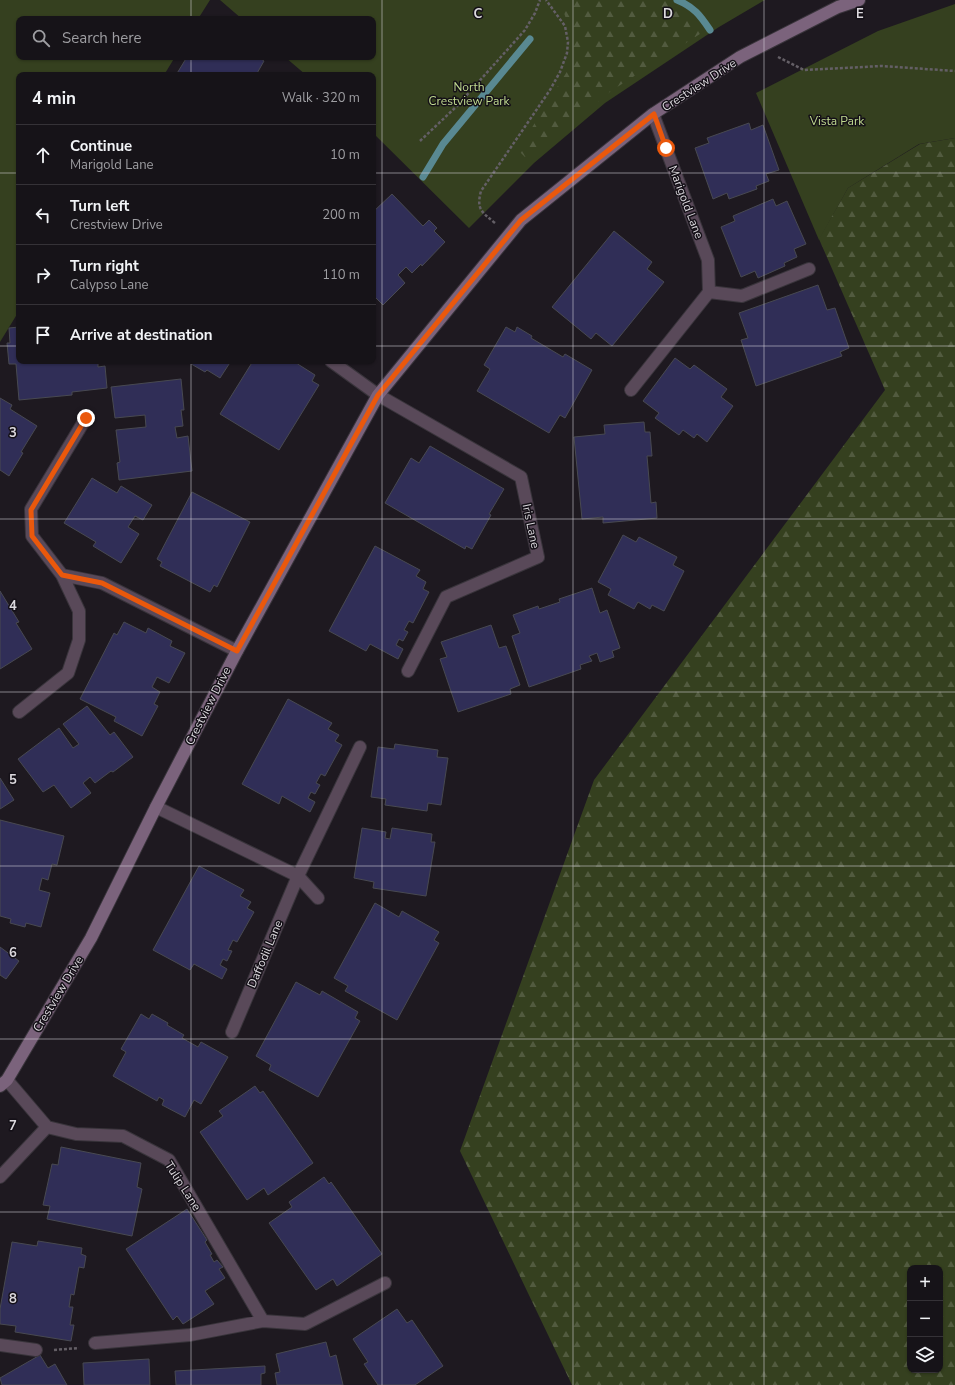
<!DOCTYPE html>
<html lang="en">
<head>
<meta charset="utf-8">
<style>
  :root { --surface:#161318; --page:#232025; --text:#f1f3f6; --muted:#9e9ea2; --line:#353237 }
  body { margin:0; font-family:"Nunito Sans",sans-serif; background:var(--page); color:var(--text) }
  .controls { position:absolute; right:12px; bottom:12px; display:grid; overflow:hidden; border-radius:8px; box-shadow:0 1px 3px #0004 }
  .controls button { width:36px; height:36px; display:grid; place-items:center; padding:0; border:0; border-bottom:1px solid var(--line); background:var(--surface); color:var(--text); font:20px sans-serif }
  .stop { position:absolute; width:12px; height:12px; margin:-9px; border:3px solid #ea580c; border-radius:50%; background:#fff }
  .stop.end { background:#ea580c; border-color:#fff; box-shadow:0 1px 4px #0008 }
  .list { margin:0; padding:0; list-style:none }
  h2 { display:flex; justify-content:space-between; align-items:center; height:52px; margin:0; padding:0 16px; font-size:17px }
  h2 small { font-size:13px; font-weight:400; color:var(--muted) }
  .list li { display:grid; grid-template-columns:26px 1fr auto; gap:12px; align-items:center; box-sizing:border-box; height:60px; padding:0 16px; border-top:1px solid var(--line) }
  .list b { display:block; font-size:15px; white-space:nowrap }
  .list p { margin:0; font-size:13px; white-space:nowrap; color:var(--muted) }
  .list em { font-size:13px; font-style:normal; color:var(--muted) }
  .icon { flex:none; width:22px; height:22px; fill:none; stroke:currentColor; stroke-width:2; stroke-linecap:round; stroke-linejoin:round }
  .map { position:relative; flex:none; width:955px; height:1385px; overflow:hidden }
  .search { position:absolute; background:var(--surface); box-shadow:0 1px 3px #0004; left:16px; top:16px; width:360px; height:44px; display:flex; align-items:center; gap:10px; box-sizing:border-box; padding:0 14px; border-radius:8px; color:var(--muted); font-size:15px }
  .panel { position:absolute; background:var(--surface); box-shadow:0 1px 3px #0004; left:16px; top:72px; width:360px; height:292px; border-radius:8px }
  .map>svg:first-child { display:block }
  .green { fill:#35401f }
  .forest { fill:url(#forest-firs); fill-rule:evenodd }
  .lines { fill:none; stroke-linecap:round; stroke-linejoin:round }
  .stream { stroke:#598992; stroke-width:7 }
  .building { fill:#302e57; stroke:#484951 }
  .street-casing { stroke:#39343b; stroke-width:14 }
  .secondary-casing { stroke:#39343b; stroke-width:14 }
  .path { stroke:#645f66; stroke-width:2.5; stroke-dasharray:3 2; stroke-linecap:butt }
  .street { stroke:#594959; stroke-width:12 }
  .secondary { stroke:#7b637c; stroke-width:12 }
  .route { stroke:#ea580c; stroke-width:5 }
  .grid { fill:none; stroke:#dcd9de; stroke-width:1; stroke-opacity:0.55 }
  .labels { text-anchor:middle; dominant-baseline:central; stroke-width:3; stroke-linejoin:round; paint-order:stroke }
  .street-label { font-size:12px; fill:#dcd9de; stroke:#141017 }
  .park-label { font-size:12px; fill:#c0da90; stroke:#141017 }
  .grid-label { font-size:13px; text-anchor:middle; font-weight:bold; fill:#dcd9de; stroke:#141017; stroke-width:3; stroke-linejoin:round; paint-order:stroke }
</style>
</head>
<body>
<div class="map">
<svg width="955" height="1385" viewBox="0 0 955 1385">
  <defs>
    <pattern id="forest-firs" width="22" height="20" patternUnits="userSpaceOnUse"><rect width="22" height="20" fill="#35401f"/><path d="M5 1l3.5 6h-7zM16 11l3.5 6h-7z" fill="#525b3f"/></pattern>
  </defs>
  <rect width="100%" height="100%" fill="#1e1920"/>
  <path class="green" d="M 0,0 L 210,0 L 198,19 L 19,19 L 19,57 L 175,57 L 164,75 L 19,75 L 19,311 L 0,342 Z
    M 220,0 L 765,0 L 719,27 L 605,103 L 534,163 L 469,228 L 373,133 L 373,75 L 306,75 L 285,57 L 373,57 L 373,19 L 242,19 Z
    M 955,4 L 955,138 L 919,144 L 848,188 L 819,240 L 756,93 L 878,31 Z"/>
  <path class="forest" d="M 560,0 L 671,0 L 703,32 L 611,91 L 528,160 L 518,150 L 568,70 L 573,41 Z
    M 955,138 L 955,1385 L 572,1385 L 460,1151 L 594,780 L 885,390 L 819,239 L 848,188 L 920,144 ZM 910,1268 L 940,1268 L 940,1370 L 910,1370 Z"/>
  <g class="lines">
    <path class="stream" d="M 677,0 C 694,7 700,15 710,30
      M 423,177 L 443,144 L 530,39"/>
  </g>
  <path class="building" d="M 187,57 L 258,57 L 264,61 L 256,75 L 176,75 Z
    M 749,123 L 751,130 L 763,125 L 779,170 L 766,174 L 769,181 L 756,186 L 757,189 L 729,199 L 727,193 L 713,199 L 695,148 L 709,143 L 707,138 Z
    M 392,194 L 423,226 L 429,220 L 437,228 L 434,231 L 445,242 L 422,266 L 421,264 L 412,273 L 406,267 L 398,275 L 405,283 L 383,305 L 373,295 L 373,212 Z
    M 773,199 L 776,206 L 787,201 L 806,244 L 794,249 L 797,257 L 784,263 L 785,266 L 758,278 L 755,271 L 741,277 L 721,227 L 735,221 L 733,216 Z
    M 614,231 L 652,262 L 647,269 L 664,282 L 612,346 L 596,333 L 591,339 L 552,307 Z
    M 818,285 L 827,310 L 835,308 L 849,348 L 840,352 L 842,356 L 756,386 L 741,340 L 748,338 L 739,313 Z
    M 19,327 L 19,361 L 98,361 L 98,367 L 105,366 L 107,388 L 72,392 L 72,395 L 19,400 L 16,364 L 9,364 L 7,343 L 10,343 L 9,328 Z
    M 506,327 L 515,332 L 517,327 L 532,336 L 531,338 L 563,357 L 565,354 L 592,370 L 565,418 L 560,415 L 549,433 L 477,391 L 490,369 L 484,365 Z
    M 675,358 L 690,369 L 694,365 L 727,389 L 721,397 L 733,406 L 707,442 L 697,434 L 694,438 L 683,430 L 679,435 L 655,418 L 659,413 L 643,401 Z
    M 186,361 L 231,361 L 220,378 L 207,370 L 205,372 Z
    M 253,361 L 293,361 L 315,375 L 312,381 L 319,385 L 279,450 L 220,414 Z
    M 181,379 L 184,410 L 181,410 L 183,426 L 175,427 L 177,438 L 188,436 L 192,471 L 119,480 L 117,463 L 120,462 L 116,430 L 146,427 L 145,415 L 115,418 L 111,387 Z
    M 0,398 L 12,405 L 10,409 L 37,426 L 21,452 L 23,453 L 9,476 L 0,470 Z
    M 644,422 L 645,432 L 650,432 L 652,456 L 647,456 L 651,503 L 656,502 L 657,518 L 603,523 L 603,517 L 582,519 L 574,437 L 605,434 L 604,425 Z
    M 430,446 L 504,489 L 489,514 L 491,515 L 472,549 L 466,546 L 465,549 L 385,503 L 411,458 L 419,463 Z
    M 92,478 L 117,493 L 121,486 L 152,505 L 143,520 L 135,516 L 128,527 L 139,534 L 121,563 L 93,546 L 96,542 L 64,523 Z
    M 192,492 L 250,522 L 217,587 L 214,585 L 210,592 L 160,566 L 162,562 L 157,559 Z
    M 623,535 L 636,542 L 639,537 L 677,557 L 673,565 L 684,571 L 664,611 L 652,605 L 650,609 L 638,602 L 634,609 L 608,595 L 611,589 L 598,582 Z
    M 375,546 L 420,570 L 416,576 L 426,582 L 423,589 L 429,592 L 413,623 L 409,621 L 404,630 L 408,632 L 403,641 L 399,639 L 396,645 L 403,649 L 398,659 L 370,644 L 366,651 L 329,631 Z
    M 592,588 L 600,613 L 607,610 L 620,648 L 612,651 L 614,657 L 600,662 L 597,653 L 589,656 L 592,661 L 580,665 L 581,669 L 529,687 L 512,636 L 520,633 L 513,615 L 538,606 L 539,609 L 560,602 L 559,599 Z
    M 0,591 L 19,622 L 16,623 L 32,649 L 0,669 Z
    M 124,622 L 146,633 L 148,628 L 172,641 L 170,646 L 185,653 L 169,683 L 157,677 L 152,687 L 160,692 L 154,704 L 158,706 L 142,736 L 114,721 L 116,717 L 80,699 L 114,633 L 117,635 Z
    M 491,625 L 499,648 L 506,646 L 520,685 L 510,689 L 511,694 L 458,712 L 440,659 L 447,657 L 441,642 Z
    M 288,699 L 332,723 L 328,729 L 339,735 L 335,741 L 342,745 L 325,776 L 321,774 L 316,783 L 320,785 L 315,794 L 311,792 L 308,798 L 315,802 L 310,812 L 282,796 L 279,804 L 242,784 Z
    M 87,706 L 110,735 L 114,732 L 133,757 L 113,772 L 111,771 L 95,783 L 90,777 L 83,783 L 91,793 L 71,808 L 54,785 L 43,792 L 18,759 L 59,728 L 73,748 L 79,744 L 63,724 Z
    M 395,744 L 438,750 L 437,757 L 448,758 L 441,805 L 428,803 L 427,811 L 385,805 L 386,799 L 371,797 L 378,747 L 394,749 Z
    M 0,778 L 14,800 L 0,809 Z
    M 0,820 L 64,836 L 57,865 L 52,864 L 48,880 L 42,878 L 39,890 L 50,893 L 41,927 L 26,923 L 25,927 L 10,923 L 11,919 L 0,916 Z
    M 362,828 L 386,832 L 385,838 L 390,839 L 392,828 L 432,834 L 431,842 L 435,842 L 426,896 L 373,888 L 374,882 L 354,878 Z
    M 199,866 L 244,890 L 240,896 L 251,902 L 247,908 L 254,912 L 237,942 L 233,940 L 228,950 L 232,951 L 227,961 L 223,959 L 220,965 L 227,969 L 222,979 L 194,964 L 190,970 L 153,950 Z
    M 375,903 L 399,917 L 402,911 L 439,932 L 434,940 L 439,943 L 397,1020 L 345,991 L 348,986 L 334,978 Z
    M 0,947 L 19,961 L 6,979 L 0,975 Z
    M 296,982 L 320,995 L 322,991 L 358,1012 L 355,1018 L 360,1021 L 318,1097 L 269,1070 L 271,1065 L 256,1056 Z
    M 141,1014 L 149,1019 L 152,1014 L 168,1023 L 167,1025 L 184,1035 L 182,1038 L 198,1047 L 201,1042 L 228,1057 L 201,1104 L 194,1100 L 185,1117 L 162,1105 L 164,1100 L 159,1097 L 157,1101 L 113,1076 L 126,1052 L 121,1049 Z
    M 255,1086 L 260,1093 L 263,1091 L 313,1163 L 268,1195 L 264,1188 L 247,1200 L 200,1132 L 223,1116 L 219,1111 Z
    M 61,1147 L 141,1163 L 137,1187 L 142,1189 L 132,1236 L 47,1219 L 50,1206 L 43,1205 L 52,1164 L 58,1165 Z
    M 324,1177 L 329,1184 L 331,1182 L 382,1254 L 337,1286 L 333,1279 L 316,1290 L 269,1223 L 292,1207 L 289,1202 Z
    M 187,1209 L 207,1240 L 205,1242 L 212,1254 L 210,1255 L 214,1262 L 217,1260 L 223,1267 L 219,1269 L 225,1278 L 205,1291 L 214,1304 L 183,1324 L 177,1316 L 173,1320 L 126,1249 Z
    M 38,1241 L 82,1248 L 81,1254 L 86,1256 L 84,1268 L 79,1267 L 74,1295 L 71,1294 L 69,1307 L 73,1307 L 70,1325 L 74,1325 L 71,1341 L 15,1332 L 16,1326 L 0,1324 L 0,1309 L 12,1242 L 37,1246 Z
    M 397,1309 L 407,1323 L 412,1320 L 443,1366 L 415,1385 L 378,1385 L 364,1364 L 368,1362 L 353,1339 Z
    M 326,1342 L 330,1357 L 336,1355 L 343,1385 L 277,1385 L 275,1373 L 280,1372 L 276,1354 Z
    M 40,1355 L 48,1368 L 55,1364 L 67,1385 L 2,1385 L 0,1378 Z
    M 149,1359 L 150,1385 L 84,1385 L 83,1363 Z
    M 265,1366 L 265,1373 L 261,1374 L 261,1385 L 176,1385 L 175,1371 Z"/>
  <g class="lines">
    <g class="street-casing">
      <path id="street" d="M 709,292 L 742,296 L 809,269
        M 331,361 L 378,395 L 521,477 L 538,557 L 446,597 L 408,671
        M 631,390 L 709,292 L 708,260 L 653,114
        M 86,418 L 31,509 L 32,536 L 62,575 L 102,583 L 237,651
        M 19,712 L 68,673 L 79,640 L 79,611 L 62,575
        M 156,807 L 298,876 L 318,898
        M 232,1032 L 298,876 L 360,747
        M 7,1080 L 47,1127 L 76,1134 L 123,1136 L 169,1160 L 263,1321 L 305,1324 L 385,1283
        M 0,1177 L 47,1127
        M 95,1343 L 190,1335 L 263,1321
        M 0,1345 L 36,1350"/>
    </g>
    <g class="secondary-casing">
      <path id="secondary" d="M 0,1086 L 7,1080 L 91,938 L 156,807 L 237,651 L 378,395 L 521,220 L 653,114 L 740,57 L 838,7 L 859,0"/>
    </g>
    <path class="path" d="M 778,57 L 804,70 L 882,66 L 955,71
      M 420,141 L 457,106 L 525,30 L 535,13 L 540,0
      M 495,223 C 482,212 476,210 481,191 L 550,90 L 560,72 L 567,53 L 568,42 L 565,26 L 546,0
      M 54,1350 L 79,1348"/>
    <use href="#street" class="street"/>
    <use href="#secondary" class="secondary"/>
  </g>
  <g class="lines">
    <path class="route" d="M 86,418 L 31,510 L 32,536 L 62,575 L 102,583 L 237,651 L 378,395 L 521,220 L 654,114 L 666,148"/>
  </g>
  <path class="grid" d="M 191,0 L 191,19M 382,0 L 382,1385M 573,0 L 573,1385M 764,0 L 764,1385M 191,57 L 191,75M 0,173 L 19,173M 373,173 L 955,173M 0,346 L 19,346M 373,346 L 955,346M 191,361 L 191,1385M 0,519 L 955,519M 0,692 L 955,692M 0,866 L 955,866M 0,1039 L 955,1039M 0,1212 L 955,1212"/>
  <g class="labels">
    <g class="street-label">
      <text transform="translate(699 85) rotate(-33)">Crestview Drive</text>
      <text transform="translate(686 202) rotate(69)">Marigold Lane</text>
      <text transform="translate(531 526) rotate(78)">Iris Lane</text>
      <text transform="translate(208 706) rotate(-63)">Crestview Drive</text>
      <text transform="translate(265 954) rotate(-67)">Daffodil Lane</text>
      <text transform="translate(58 994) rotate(-59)">Crestview Drive</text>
      <text transform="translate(183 1186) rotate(57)">Tulip Lane</text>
    </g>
    <g class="park-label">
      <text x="469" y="87">North<tspan x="469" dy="14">Crestview Park</tspan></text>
      <text x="837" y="121">Vista Park</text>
    </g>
  </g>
  <g class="grid-label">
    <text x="478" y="18">C</text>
    <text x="668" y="18">D</text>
    <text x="860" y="18">E</text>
    <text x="13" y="437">3</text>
    <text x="13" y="610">4</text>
    <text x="13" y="784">5</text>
    <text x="13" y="957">6</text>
    <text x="13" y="1130">7</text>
    <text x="13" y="1303">8</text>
  </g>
</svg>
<div class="controls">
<button>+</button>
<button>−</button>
<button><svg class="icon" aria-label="layers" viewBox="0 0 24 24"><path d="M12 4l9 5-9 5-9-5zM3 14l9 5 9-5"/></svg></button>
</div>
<div class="stop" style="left:666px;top:148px"></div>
<div class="stop end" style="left:86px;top:418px"></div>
<div class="search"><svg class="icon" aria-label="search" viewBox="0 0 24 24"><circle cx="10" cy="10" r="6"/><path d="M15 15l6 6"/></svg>Search here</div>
<section class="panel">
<h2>4 min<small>Walk · 320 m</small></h2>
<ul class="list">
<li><svg class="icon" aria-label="ahead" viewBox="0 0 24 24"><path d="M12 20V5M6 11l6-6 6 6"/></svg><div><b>Continue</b><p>Marigold Lane</p></div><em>10 m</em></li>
<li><svg class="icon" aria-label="left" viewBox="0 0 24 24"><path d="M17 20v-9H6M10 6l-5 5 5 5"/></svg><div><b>Turn left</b><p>Crestview Drive</p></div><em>200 m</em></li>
<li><svg class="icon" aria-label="right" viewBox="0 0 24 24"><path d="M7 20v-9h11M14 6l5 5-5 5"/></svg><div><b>Turn right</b><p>Calypso Lane</p></div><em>110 m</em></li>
<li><svg class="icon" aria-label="arrive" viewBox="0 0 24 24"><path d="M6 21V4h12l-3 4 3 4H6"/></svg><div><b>Arrive at destination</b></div></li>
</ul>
</section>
</div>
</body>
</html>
